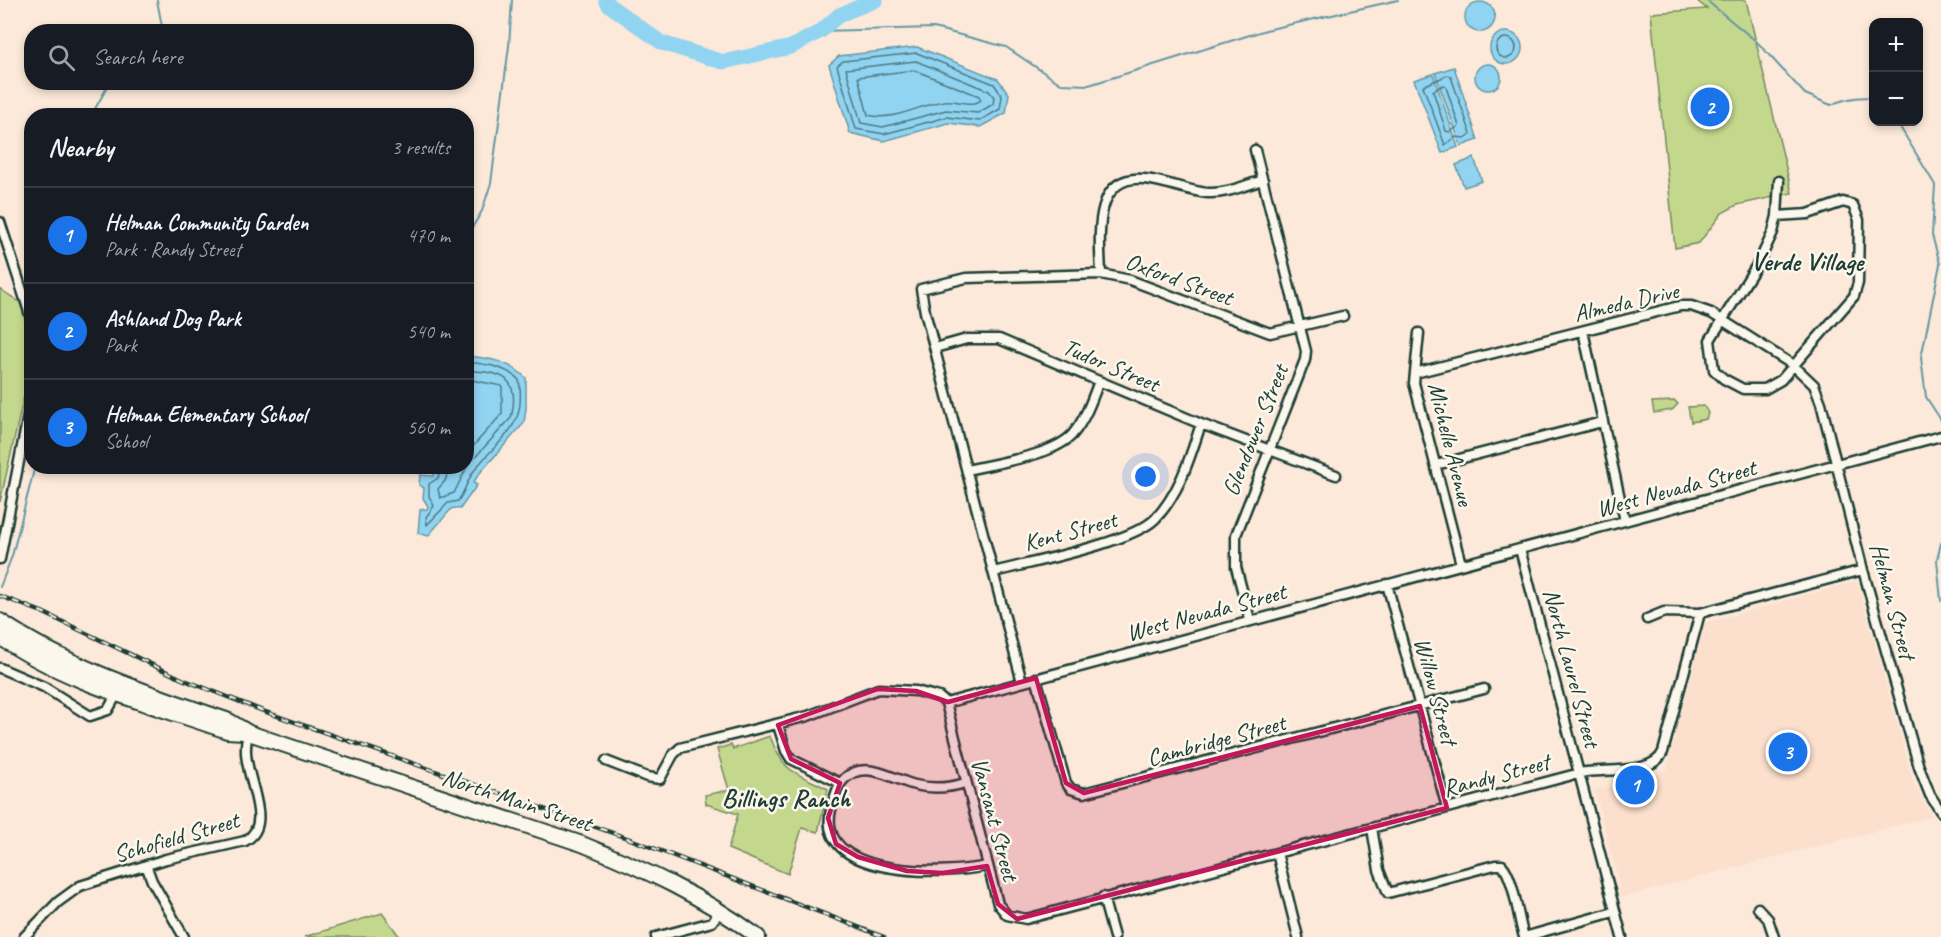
<!DOCTYPE html>
<html lang="en">
<head>
<meta charset="utf-8">
<style>
  :root { --surface:#171b24; --page:#242831; --text:#f1f3f6; --muted:#9ea1a6; --line:#363941; --accent:#1a73e8 }
  body { margin:0; font-family:Caveat,sans-serif; background:var(--page); color:var(--text) }
  .controls { position:absolute; right:18px; top:18px; display:grid; overflow:hidden; border-radius:12px; box-shadow:0 3px 9px #0003 }
  .controls button { width:54px; height:54px; display:grid; place-items:center; padding:0; border:0; border-bottom:2px solid var(--line); background:var(--surface); color:var(--text); font:30px sans-serif }
  .you { position:absolute; left:1146px; top:477px; width:21px; height:21px; margin:-15px; border:4px solid #fff; border-radius:50%; background:#1a73e8; box-shadow:0 0 0 9px #1a73e833 }
  .badge { display:grid; place-items:center; width:39px; height:39px; border-radius:50%; background:var(--accent); color:#fff; font-size:20px; font-weight:700 }
  .pin { position:absolute; translate:-50% -50%; border:3px solid #fff; box-shadow:0 2px 6px #0006 }
  .list { margin:0; padding:0; list-style:none }
  h2 { display:flex; justify-content:space-between; align-items:center; height:78px; margin:0; padding:0 24px; font-size:26px }
  h2 small { font-size:20px; font-weight:400; color:var(--muted) }
  .list li { display:grid; grid-template-columns:39px 1fr auto; gap:18px; align-items:center; box-sizing:border-box; height:96px; padding:0 24px; border-top:2px solid var(--line) }
  .list b { display:block; font-size:22px; white-space:nowrap }
  .list p { margin:0; font-size:20px; white-space:nowrap; color:var(--muted) }
  .list em { font-size:20px; font-style:normal; color:var(--muted) }
  .icon { flex:none; width:33px; height:33px; fill:none; stroke:currentColor; stroke-width:2; stroke-linecap:round; stroke-linejoin:round }
  .map { position:relative; flex:none; width:1941px; height:937px; overflow:hidden }
  .search { position:absolute; background:var(--surface); box-shadow:0 3px 9px #0003; left:24px; top:24px; width:450px; height:66px; display:flex; align-items:center; gap:15px; box-sizing:border-box; padding:0 21px; border-radius:24px; color:var(--muted); font-size:22px }
  .panel { position:absolute; background:var(--surface); box-shadow:0 3px 9px #0003; left:24px; top:108px; width:450px; height:366px; border-radius:24px }
  .map>svg:first-child { display:block }
  .built { fill:#fcdfcc }
  .green { fill:#c4d88d; stroke:#728a60; stroke-width:1.5 }
  .water { fill:#91d4f2; stroke:#6398a6; stroke-width:1.5 }
  .lines { fill:none; stroke-linecap:round; stroke-linejoin:round }
  .shore { stroke:#4d7980; stroke-width:1.5 }
  .stream { stroke:#6398a6; stroke-width:2 }
  .river { stroke:#91d4f2; stroke-width:15 }
  .minor-casing { stroke:#1f3d34; stroke-width:13 }
  .primary-casing { stroke:#1f3d34; stroke-width:18 }
  .minor { stroke:#fbf7ec; stroke-width:8 }
  .primary { stroke:#fbf7ec; stroke-width:14 }
  .rail-casing { stroke:#1f3d34; stroke-width:4.5 }
  .rail { stroke:#fbf7ec; stroke-width:2; stroke-dasharray:7; stroke-linecap:butt }
  .marked { fill:#c2185b; fill-opacity:0.2; stroke:#c2185b; stroke-width:4.5; stroke-linejoin:round }
  .labels { text-anchor:middle; dominant-baseline:central; stroke-width:5; stroke-linejoin:round; paint-order:stroke }
  .street-label { font-size:24px; fill:#1f3d34; stroke:#fbf7ec }
  .neighbourhood-label { font-size:26px; font-weight:bold; fill:#1f3d34; stroke:#fbf7ec }
</style>
</head>
<body>
<div class="map">
<svg width="1941" height="937" viewBox="0 0 1941 937">
  <rect width="100%" height="100%" fill="#fce9d9"/>
  <filter id="ink" filterUnits="userSpaceOnUse"><feTurbulence type="fractalNoise" baseFrequency=".0167" numOctaves="2"/><feDisplacementMap in="SourceGraphic" scale="12" xChannelSelector="R" yChannelSelector="G"/><feConvolveMatrix kernelMatrix="1 2 1 2 8 2 1 2 1" color-interpolation-filters="sRGB"/></filter>
  <g filter="url(#ink)">
    <path class="built" d="M 1857,581 L 1914,784 L 1932,816 L 1619,898 L 1619,882 L 1595,791 L 1667,770 L 1705,623 Z"/>
    <path class="green" d="M 1696,0 L 1746,0 L 1792,193 L 1737,205 L 1722,213 L 1699,243 L 1675,248 L 1651,13 L 1707,9 Z
      M 0,289 L 21,303 L 28,331 L 27,383 L 0,502 Z
      M 1675,401 L 1678,404 L 1672,410 L 1654,413 L 1652,402 Z
      M 1704,406 L 1708,413 L 1706,419 L 1691,422 L 1688,407 Z
      M 770,736 C 784,774 793,771 828,789 L 818,832 L 802,828 L 788,874 L 728,849 L 738,814 L 706,804 L 705,795 L 729,790 L 717,749 L 731,745 L 733,749 Z
      M 382,913 L 400,937 L 304,937 Z"/>
    <path class="water" d="M1465 17a15 15 0 1 1 30 0a15 15 0 1 1-30 0Z
      M1490 48a16 16 0 1 1 32 0a16 16 0 1 1-32 0Z
      M 917,47 L 998,79 L 1009,94 L 1006,113 L 980,127 L 948,123 L 884,141 L 850,133 L 829,65 L 839,56 Z
      M1475 77a13 13 0 1 1 26 0a13 13 0 1 1-26 0Z
      M 1454,67 L 1478,140 L 1461,146 L 1435,73 Z
      M 1433,74 L 1458,147 L 1442,153 L 1414,80 Z
      M 1474,158 L 1482,181 L 1464,187 L 1456,165 Z
      M 467,356 C 489,358 509,361 526,378 L 526,408 L 524,423 L 479,474 L 473,483 L 477,485 L 460,509 L 452,508 L 428,536 L 418,533 L 420,510 L 427,509 L 428,506 L 423,498 L 424,488 L 419,485 L 420,475 L 433,476 L 437,467 L 466,466 Z"/>
    <g class="lines">
      <path class="shore" d="M1496 48a10 10 0 1 1 20 0a10 10 0 1 1-20 0Z
        M 917,53 L 994,84 L 1002,96 L 1000,109 L 979,121 L 947,117 L 884,134 L 856,129 L 837,66 L 843,61 Z
        M 916,61 L 989,91 L 994,97 L 993,104 L 978,113 L 946,110 L 883,127 L 861,123 L 846,69 Z
        M 914,70 L 979,96 L 981,100 C 971,108 956,99 944,101 C 919,105 893,122 868,115 L 858,77 Z
        M 1448,75 L 1451,77 L 1471,134 L 1465,138 L 1456,137 L 1445,145 L 1423,86 Z
        M 1443,85 L 1446,87 L 1459,126 L 1450,132 L 1446,131 L 1433,91 Z
        M 466,379 L 502,386 L 502,414 L 466,454
        M 442,466 L 438,478 L 429,484 L 429,496 L 434,506 L 426,517 L 427,525 L 448,503 L 458,501 C 466,490 467,479 476,468 C 502,436 527,427 519,380 C 505,366 485,364 466,362
        M 450,466 L 445,481 L 438,489 L 440,498 L 454,493 L 468,465 L 511,418 C 521,376 503,373 466,370"/>
      <path class="stream" d="M 157,0 L 163,32
        M 1706,0 L 1757,42 L 1805,94 L 1831,105 C 1844,99 1859,96 1874,98
        M 821,31 L 934,28 L 1006,47 L 1061,84 L 1089,85 L 1266,30 L 1398,0
        M 91,116 L 110,82
        M 1897,122 L 1935,185 L 1932,235 L 1940,264 L 1921,358 L 1926,397 L 1941,420
        M 466,238 L 482,211 L 491,183 L 509,46 L 512,0
        M 1941,543 L 1937,560 L 1941,601
        M 0,587 L 12,556 L 35,466"/>
      <path class="river" d="M 606,0 L 609,5 L 662,43 L 723,62 L 791,47 L 821,31 L 839,15 L 876,0"/>
      <g class="minor-casing">
        <path id="minor" d="M 1777,216 L 1808,214 L 1843,202 L 1853,205 L 1859,220 L 1858,283 L 1854,296 L 1781,380 L 1765,389 L 1743,389 L 1724,379 L 1714,370 L 1710,340 L 1760,260 L 1773,232 L 1777,216 L 1779,181
          M 0,222 L 32,321
          M 1101,274 C 1100,241 1091,174 1144,179 C 1166,181 1187,191 1208,193 C 1226,194 1246,185 1263,180
          M 1583,331 L 1625,521
          M 1419,333 L 1414,383 L 1461,564
          M 935,348 L 967,339 L 999,339 L 1201,424 L 1336,475
          M 1415,373 L 1680,306 L 1691,306 L 1711,313 L 1793,365 L 1814,385 L 1821,403 L 1863,570 L 1919,767 L 1930,795 L 1941,812
          M 1436,465 L 1602,422
          M 967,470 C 995,463 1052,456 1072,435 C 1085,420 1092,400 1099,381
          M 1520,549 L 1622,937
          M 0,559 L 32,395
          M 994,572 C 1031,562 1131,543 1155,519 C 1180,493 1190,457 1201,424
          M 1387,584 L 1447,808
          M 1647,619 L 1664,612 L 1700,613
          M 1250,620 L 1236,567 L 1236,535 L 1305,360 L 1306,351 L 1255,150
          M 0,668 L 44,687 L 90,716 L 108,710 L 118,692
          M 1036,678 L 1066,783 L 1071,789 L 1084,793 L 1484,689
          M 1022,682 L 925,312 L 921,289 L 966,278 L 1101,274 L 1130,280 L 1270,333 L 1343,316
          M 946,703 L 998,904 L 1007,915 L 1026,919 L 1580,773 C 1602,768 1653,776 1663,752 L 1700,613 L 1863,570
          M 778,725 L 786,751 L 791,759 L 840,783
          M 606,761 L 647,777 L 660,779 L 673,755 L 680,748 L 808,716 L 878,689 L 916,691 L 939,697 L 946,703 L 1941,436
          M 965,783 C 949,788 931,789 915,785 C 896,780 872,764 853,773 C 839,779 836,792 832,806 C 810,879 945,875 987,866
          M 1372,828 L 1379,870 L 1388,893 L 1495,865 L 1502,865 C 1514,878 1518,918 1524,937
          M 1277,853 L 1298,937
          M 146,865 L 152,881 L 184,937
          M 1103,897 L 1114,937
          M 1758,908 L 1768,919 L 1774,937
          M 24,937 L 58,902 L 80,886 L 166,859 L 245,841 C 280,822 234,766 249,733
          M 656,937 L 712,922 L 720,911
          M 1524,937 L 1614,912"/>
      </g>
      <g class="primary-casing">
        <path id="primary" d="M 0,621 C 69,668 151,694 229,721 L 249,733 L 582,844 C 644,869 704,897 758,937
          M 0,637 C 67,684 151,704 227,731 L 244,732"/>
      </g>
      <use href="#minor" class="minor"/>
      <use href="#primary" class="primary"/>
      <g class="rail-casing">
        <path id="rail" d="M 0,596 L 42,612 L 182,679 L 263,711 L 630,839 L 884,937"/>
      </g>
      <use href="#rail" class="rail"/>
    </g>
  </g>
  <path class="marked" d="M 1036,678 L 1066,783 L 1084,793 L 1420,706 L 1447,808 L 1017,919 L 998,904 L 987,866 L 943,873 L 907,871 L 858,857 L 836,844 L 828,818 L 840,783 L 791,759 L 778,725 L 878,689 L 916,691 L 948,702 Z"/>
  <g class="labels">
    <g class="street-label">
      <text transform="translate(1179 279) rotate(20)">Oxford Street</text>
      <text transform="translate(1626 302) rotate(-13)">Almeda Drive</text>
      <text transform="translate(1111 365) rotate(23)">Tudor Street</text>
      <text transform="translate(1255 430) rotate(-68)">Glendower Street</text>
      <text transform="translate(1451 444) rotate(76)">Michelle Avenue</text>
      <text transform="translate(1676 488) rotate(-15)">West Nevada Street</text>
      <text transform="translate(1070 531) rotate(-15)">Kent Street</text>
      <text transform="translate(1893 601) rotate(75)">Helman Street</text>
      <text transform="translate(1206 612) rotate(-15)">West Nevada Street</text>
      <text transform="translate(1572 668) rotate(75)">North Laurel Street</text>
      <text transform="translate(1436 691) rotate(75)">Willow Street</text>
      <text transform="translate(1216 740) rotate(-15)">Cambridge Street</text>
      <text transform="translate(1496 775) rotate(-15)">Randy Street</text>
      <text transform="translate(517 800) rotate(18)">North Main Street</text>
      <text transform="translate(995 819) rotate(75)">Vansant Street</text>
      <text transform="translate(176 837) rotate(-16)">Schofield Street</text>
    </g>
    <g class="neighbourhood-label">
      <text x="1807" y="261">Verde Village</text>
      <text x="786" y="798">Billings Ranch</text>
    </g>
  </g>
</svg>
<div class="controls">
<button>+</button>
<button>−</button>
</div>
<div class="you"></div>
<div class="pin badge" style="left:1635px;top:785px">1</div>
<div class="pin badge" style="left:1710px;top:107px">2</div>
<div class="pin badge" style="left:1788px;top:752px">3</div>
<div class="search"><svg class="icon" aria-label="search" viewBox="0 0 24 24"><circle cx="10" cy="10" r="6"/><path d="M15 15l6 6"/></svg>Search here</div>
<section class="panel">
<h2>Nearby<small>3 results</small></h2>
<ul class="list">
<li><span class="badge">1</span><div><b>Helman Community Garden</b><p>Park · Randy Street</p></div><em>470 m</em></li>
<li><span class="badge">2</span><div><b>Ashland Dog Park</b><p>Park</p></div><em>540 m</em></li>
<li><span class="badge">3</span><div><b>Helman Elementary School</b><p>School</p></div><em>560 m</em></li>
</ul>
</section>
</div>
</body>
</html>
